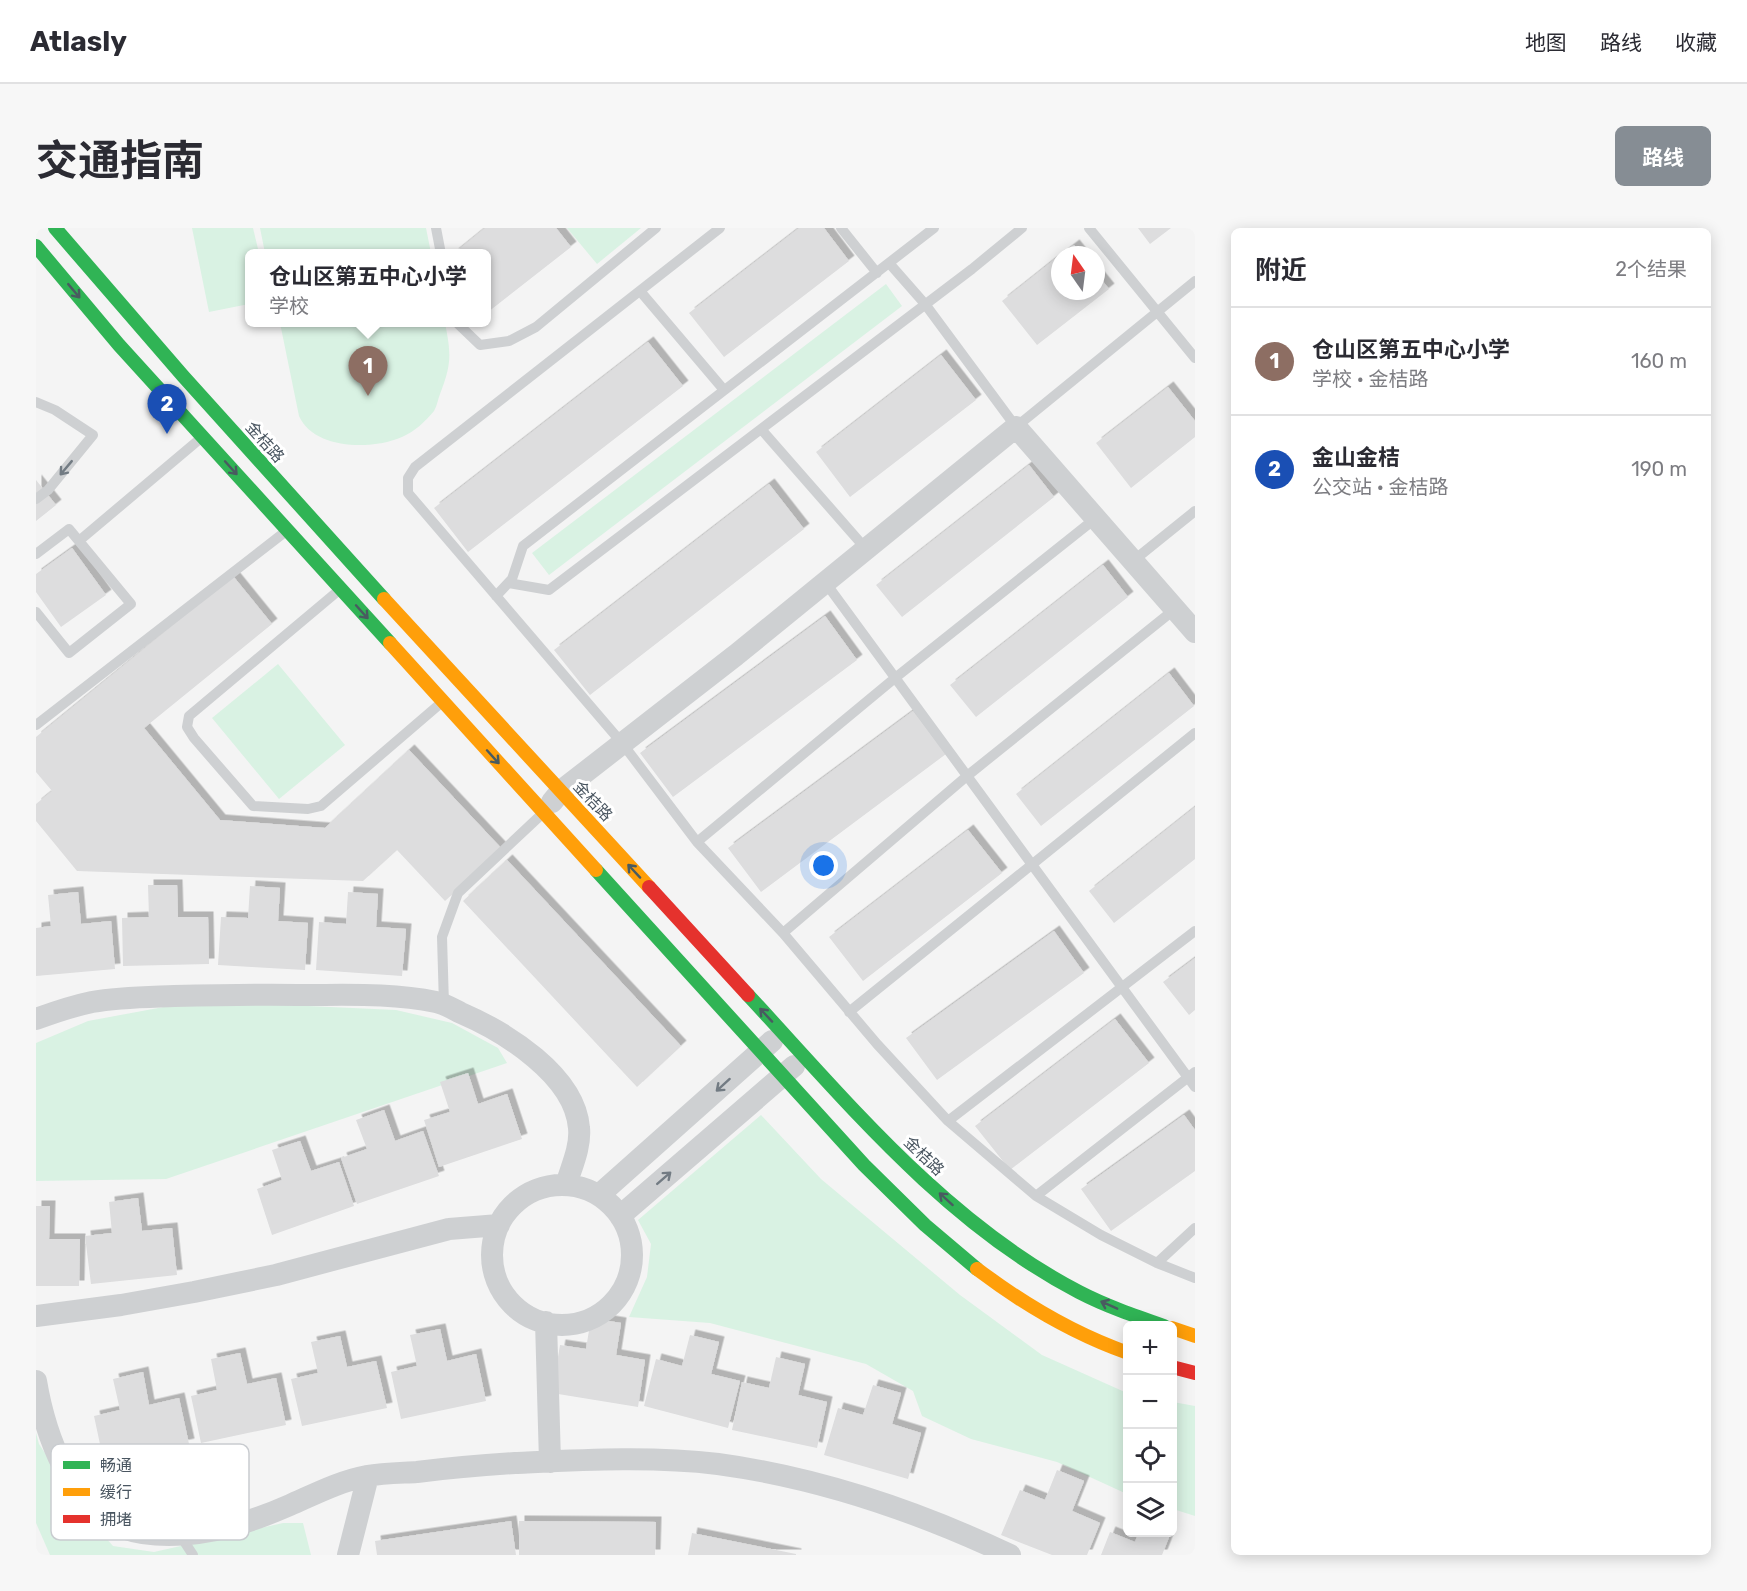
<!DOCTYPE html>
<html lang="zh">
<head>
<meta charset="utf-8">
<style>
  :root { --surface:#fff; --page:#f7f7f7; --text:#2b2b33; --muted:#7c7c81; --line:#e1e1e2; --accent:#868d94 }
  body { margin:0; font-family:Rubik,"Noto Sans SC",sans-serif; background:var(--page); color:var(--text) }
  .controls { position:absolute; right:18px; bottom:18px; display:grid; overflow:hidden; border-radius:9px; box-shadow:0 3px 15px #0003 }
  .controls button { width:54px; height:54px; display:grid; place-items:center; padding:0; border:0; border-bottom:2px solid var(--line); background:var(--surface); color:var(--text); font:30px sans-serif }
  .compass { position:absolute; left:1015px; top:18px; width:54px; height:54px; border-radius:50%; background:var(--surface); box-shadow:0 3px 15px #0003; rotate:346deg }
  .you { position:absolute; left:788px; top:638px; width:21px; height:21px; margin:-15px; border:4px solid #fff; border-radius:50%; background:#1a73e8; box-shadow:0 0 0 9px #1a73e833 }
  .badge { display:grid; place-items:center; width:39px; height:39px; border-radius:50%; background:var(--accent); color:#fff; font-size:20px; font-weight:700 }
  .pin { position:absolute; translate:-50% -50px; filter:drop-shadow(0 2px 3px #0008) }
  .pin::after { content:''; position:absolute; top:32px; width:21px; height:18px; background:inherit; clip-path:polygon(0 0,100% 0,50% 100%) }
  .popup { position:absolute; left:209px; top:21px; width:246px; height:78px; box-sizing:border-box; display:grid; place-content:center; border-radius:9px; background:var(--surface); filter:drop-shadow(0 2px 4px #0005); font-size:20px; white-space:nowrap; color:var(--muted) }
  .popup b { font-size:22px; color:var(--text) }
  .popup::after { content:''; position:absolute; left:50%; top:100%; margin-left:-12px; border:12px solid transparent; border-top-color:var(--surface) }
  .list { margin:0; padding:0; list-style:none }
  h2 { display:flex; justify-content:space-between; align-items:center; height:78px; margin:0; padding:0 24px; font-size:26px }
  h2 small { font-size:20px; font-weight:400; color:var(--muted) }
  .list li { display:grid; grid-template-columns:39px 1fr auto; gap:18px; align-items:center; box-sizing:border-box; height:108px; padding:0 24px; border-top:2px solid var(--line) }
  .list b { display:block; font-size:22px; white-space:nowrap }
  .list p { margin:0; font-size:20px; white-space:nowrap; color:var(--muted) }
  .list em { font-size:20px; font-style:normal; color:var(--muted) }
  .icon { flex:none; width:33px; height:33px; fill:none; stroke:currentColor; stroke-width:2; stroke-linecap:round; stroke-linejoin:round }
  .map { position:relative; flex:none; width:1159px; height:1327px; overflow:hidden; border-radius:9px }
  header { display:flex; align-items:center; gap:36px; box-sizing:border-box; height:84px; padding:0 30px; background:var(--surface); border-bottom:2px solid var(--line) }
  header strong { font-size:28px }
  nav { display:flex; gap:33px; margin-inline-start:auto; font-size:21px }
  .intro { display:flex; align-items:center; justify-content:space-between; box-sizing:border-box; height:144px; padding:0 36px }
  h1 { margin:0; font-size:42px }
  .button { padding:15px 27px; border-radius:9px; background:var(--accent); color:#fff; font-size:21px; font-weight:700 }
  main { display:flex; gap:36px; padding:0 36px }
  aside { flex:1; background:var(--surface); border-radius:9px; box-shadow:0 3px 15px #0003 }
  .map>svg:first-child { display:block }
  .green { fill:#d9f2e3 }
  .building { fill:#ddddde; filter:url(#shadow) }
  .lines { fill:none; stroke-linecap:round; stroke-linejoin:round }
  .lane { stroke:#ced0d2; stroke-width:10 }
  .street { stroke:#ced0d2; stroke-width:22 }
  .fast { stroke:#30b455; stroke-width:14 }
  .slow { stroke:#ff9f0a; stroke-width:14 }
  .jam { stroke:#e5322d; stroke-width:14 }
  .oneway { stroke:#495b60 }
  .oneway2 { stroke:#727b83 }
  .labels { text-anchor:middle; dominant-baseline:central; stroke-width:6; stroke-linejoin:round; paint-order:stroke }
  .street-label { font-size:16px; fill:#4a5661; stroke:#fff }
  .key { fill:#fff; stroke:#c9ccd0; stroke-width:1.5 }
  .key-label { font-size:16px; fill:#4a5661 }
</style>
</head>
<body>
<header>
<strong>Atlasly</strong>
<nav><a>地图</a><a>路线</a><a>收藏</a></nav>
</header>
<div class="intro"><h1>交通指南</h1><a class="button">路线</a></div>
<main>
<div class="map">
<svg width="1159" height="1327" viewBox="0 0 1159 1327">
  <defs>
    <filter id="shadow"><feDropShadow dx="5.5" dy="-5.5" stdDeviation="0" flood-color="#0004"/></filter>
  </defs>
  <rect width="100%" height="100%" fill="#f4f4f4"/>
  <path class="green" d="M 156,0 L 217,0 L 223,25 L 214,26 L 213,76 L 173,84 Z
    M 224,0 L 390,0 L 395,25 L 229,25 Z
    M 531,0 L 605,0 L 561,36 Z
    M 850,56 L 866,78 L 513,347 L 496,325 Z
    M 244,95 L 409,95 C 415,125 416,136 404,166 C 402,171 401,178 398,183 C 390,193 378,204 366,209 C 337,222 278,222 263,188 Z
    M 242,436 L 309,517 L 243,571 L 176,490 Z
    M 160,773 L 360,782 L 416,795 L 462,820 L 471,835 L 130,951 L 0,953 L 0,815 L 52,793 Z
    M 725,887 L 785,951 L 924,1067 L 1006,1127 L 1091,1165 L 1091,1266 L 1021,1234 L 935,1211 L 886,1188 L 877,1163 L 830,1136 L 674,1095 L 593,1089 L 611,1049 L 615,1016 L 602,992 Z
    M 1137,1174 L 1159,1178 L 1159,1288 L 1137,1281 Z
    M 0,1205 L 3,1216 L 49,1286 L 77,1318 L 118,1324 L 247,1295 L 267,1295 L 275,1327 L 14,1327 L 0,1295 Z"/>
  <path class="building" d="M 449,0 L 520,0 L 535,19 L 452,84 L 451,82 L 451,26 L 417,26 Z
    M 763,0 L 788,0 L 813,33 L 688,129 L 653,85 Z
    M 1102,0 L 1135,0 L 1114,16 Z
    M 1038,17 L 1046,27 L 1025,27 Z
    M 1024,27 L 1024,63 L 1060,63 L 1060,45 L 1073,61 L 1001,117 L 966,73 Z
    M 612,114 L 647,158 L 432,324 L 398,280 Z
    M 905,127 L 940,172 L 814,269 L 780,224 Z
    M 1132,159 L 1159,193 L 1159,209 L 1095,260 L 1060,215 Z
    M 993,237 L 1018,269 L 866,389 L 840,357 Z
    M 0,252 L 20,277 L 0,293 Z
    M 733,256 L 768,301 L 554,467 L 518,422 Z
    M 36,320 L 70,367 L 25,399 L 0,364 L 0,346 Z
    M 1067,337 L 1092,369 L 940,489 L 914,457 Z
    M 197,348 L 236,396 L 108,500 L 184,592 L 289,600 L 373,522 L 466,621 L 409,673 L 361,622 L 327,653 L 41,643 L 0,593 L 0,576 L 16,563 L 0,544 L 0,509 Z
    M 789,388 L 821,432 L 637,569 L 604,525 Z
    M 1133,445 L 1158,478 L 1005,598 L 980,566 Z
    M 877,483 L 910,526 L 725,664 L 692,620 Z
    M 1159,579 L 1159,631 L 1078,695 L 1053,663 Z
    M 932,602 L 966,645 L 827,753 L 793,709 Z
    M 471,632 L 645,818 L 601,859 L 427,673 Z
    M 112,657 L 141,657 L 142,689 L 172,689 L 173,736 L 87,738 L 86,690 L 113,689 Z
    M 214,658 L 244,660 L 242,693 L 272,695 L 269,742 L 182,737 L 185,689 L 212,690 Z
    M 42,664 L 45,696 L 75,693 L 79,741 L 0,748 L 0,700 L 15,698 L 12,667 Z
    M 312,664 L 342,666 L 340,699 L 370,701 L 366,748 L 280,742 L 283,694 L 310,696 Z
    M 1018,703 L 1048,745 L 901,852 L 870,810 Z
    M 1159,730 L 1159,782 L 1153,787 L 1127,754 Z
    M 1079,791 L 1113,835 L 974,942 L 939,898 Z
    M 432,845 L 442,876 L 471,866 L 486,911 L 403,939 L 388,892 L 414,884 L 404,854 Z
    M 348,882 L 359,913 L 387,903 L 403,948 L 321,976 L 305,930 L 331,921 L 320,892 Z
    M 1148,887 L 1159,902 L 1159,943 L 1075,1003 L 1045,961 Z
    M 264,913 L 275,943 L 303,934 L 318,978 L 236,1007 L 221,961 L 246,952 L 236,922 Z
    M 102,970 L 106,1003 L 136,1000 L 141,1047 L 55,1056 L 49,1008 L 76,1005 L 73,974 Z
    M 0,978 L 14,978 L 13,1011 L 44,1011 L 43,1058 L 0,1058 Z
    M 555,1090 L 585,1095 L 580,1127 L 609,1132 L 602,1179 L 516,1165 L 524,1117 L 550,1121 Z
    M 404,1101 L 411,1133 L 440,1126 L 450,1173 L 365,1191 L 355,1144 L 381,1138 L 374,1107 Z
    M 654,1107 L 683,1114 L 675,1146 L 704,1153 L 692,1200 L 608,1178 L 620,1131 L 646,1138 Z
    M 304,1108 L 311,1139 L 340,1133 L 351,1180 L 266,1198 L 255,1151 L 282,1145 L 275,1114 Z
    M 204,1125 L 211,1156 L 240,1150 L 250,1197 L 165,1215 L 155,1168 L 181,1162 L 175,1131 Z
    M 740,1129 L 769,1136 L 762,1167 L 791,1174 L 781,1220 L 696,1202 L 706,1154 L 733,1160 Z
    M 107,1144 L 113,1177 L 143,1170 L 153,1216 L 68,1235 L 58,1188 L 84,1182 L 77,1151 Z
    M 837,1157 L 865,1165 L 856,1196 L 885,1205 L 872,1251 L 788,1227 L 802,1180 L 827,1187 Z
    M 1021,1242 L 1048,1253 L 1036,1283 L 1064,1295 L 1051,1327 L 1016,1327 L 965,1307 L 984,1262 L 1009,1272 Z
    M 475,1293 L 480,1327 L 341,1327 L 339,1313 Z
    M 483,1293 L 620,1294 L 619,1327 L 483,1327 Z
    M 1074,1304 L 1099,1314 L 1103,1304 L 1135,1304 L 1126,1327 L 1065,1327 Z
    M 656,1305 L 760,1326 L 760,1327 L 652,1327 Z"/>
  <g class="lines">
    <path class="lane" d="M 400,0 L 405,26
      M 684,0 L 379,239 L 372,250 L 372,265 L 586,515 L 661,614 L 747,705 L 841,816 L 912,893 L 1000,968 L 1065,1007 L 1121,1035 L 1159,1050
      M 805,0 L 841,45
      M 1053,0 L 1159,130
      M 853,35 L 889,76 L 980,199 L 1159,53
      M 604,63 L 688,162
      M 420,94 L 444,117 L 473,113 L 500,99 L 620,0
      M 0,174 L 19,182 L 57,207 L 12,262 L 0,271
      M 725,201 L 830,321
      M 44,312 L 165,210
      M 0,326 L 33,301 L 95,376 L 33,425 L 0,384
      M 1097,333 L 1159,283
      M 789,354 L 1159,859
      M 472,355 L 513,362 L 936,41 L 986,0
      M 302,363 L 153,488 L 151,499 L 158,510 L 217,578 L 272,581 L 285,578 L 405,475
      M 460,368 L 476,351 L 487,318 L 898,0
      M 0,497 L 249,304
      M 661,614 L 859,450 L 1060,290
      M 747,705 L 931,548 L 1139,381
      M 408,777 L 406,709 L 422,665 L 506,586
      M 813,784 L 1159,505
      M 912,893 L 1159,703
      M 1000,968 L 1159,844
      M 1121,1035 L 1159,1000
      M 144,1307 L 157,1327"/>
    <path class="street" d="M 516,574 L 525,563 L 700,427 L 980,199 L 1159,404
      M 0,791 C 19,784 37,778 56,774 C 83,769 111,769 138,768 C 181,767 225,766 269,767 C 313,767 357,765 400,774 C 409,776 417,781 425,785 C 469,804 539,847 543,900 C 545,919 535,940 530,957
      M456 1027a70 70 0 1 1 140 0a70 70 0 1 1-140 0Z
      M 563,967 L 736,813
      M 584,988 L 758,838
      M 0,1088 L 85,1077 L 158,1064 L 240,1047 L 413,1001 L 463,997
      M 510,1094 L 514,1234
      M 0,1153 C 9,1206 34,1280 90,1301 C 103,1306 118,1307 133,1307 C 176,1307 215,1294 254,1277 C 279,1266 304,1253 331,1248 C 347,1245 364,1245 381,1244 C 413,1240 446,1237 479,1235 C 545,1232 616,1228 682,1236 C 785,1250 881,1283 974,1327
      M 312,1327 L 332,1248"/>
    <path class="fast" d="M 19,0 L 147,148 L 348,371
      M 0,18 L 83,117 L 354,415
      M 560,642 L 828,937 L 889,997 L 941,1041
      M 712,767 C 812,875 910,995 1043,1064 C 1070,1078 1099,1088 1128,1098"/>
    <path class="slow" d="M 348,371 L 613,659
      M 354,415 L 560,642
      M 941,1041 C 986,1075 1038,1106 1092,1125
      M 1136,1100 L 1159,1108"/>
    <path class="jam" d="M 613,659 L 712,767
      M 1136,1139 L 1159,1145"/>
  </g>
  <defs><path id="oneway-shaft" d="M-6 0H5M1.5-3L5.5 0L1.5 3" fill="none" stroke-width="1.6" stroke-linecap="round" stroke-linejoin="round" transform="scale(1.5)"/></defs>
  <g class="oneway">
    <use href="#oneway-shaft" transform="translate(38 63) rotate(50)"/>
    <use href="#oneway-shaft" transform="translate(195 240) rotate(48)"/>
    <use href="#oneway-shaft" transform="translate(326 384) rotate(48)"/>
    <use href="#oneway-shaft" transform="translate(457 529) rotate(48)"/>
    <use href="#oneway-shaft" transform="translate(598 643) rotate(-133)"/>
    <use href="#oneway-shaft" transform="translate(730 787) rotate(-133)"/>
    <use href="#oneway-shaft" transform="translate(910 971) rotate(-138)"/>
    <use href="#oneway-shaft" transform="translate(1073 1077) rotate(-156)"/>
  </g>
  <g class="oneway2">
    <use href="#oneway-shaft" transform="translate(30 240) rotate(130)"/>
    <use href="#oneway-shaft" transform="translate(687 857) rotate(138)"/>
    <use href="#oneway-shaft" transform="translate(628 950) rotate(-41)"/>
  </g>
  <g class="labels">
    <g class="street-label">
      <text transform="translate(229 214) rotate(48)">金桔路</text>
      <text transform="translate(557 573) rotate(47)">金桔路</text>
      <text transform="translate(888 928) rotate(44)">金桔路</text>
    </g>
  </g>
  <rect x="15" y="1216" width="198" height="96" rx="9" class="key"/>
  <rect x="27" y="1233" width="27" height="8" fill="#30b455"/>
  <rect x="27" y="1260" width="27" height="8" fill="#ff9f0a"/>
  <rect x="27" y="1287" width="27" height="8" fill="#e5322d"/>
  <g class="key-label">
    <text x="64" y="1243">畅通</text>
    <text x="64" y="1270">缓行</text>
    <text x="64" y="1297">拥堵</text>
  </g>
</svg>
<div class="controls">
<button>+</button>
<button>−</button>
<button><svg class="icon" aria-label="locate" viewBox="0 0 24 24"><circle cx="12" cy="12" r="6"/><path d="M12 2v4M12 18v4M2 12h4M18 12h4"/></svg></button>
<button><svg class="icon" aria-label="layers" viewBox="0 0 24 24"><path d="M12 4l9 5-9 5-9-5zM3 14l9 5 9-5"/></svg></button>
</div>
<svg class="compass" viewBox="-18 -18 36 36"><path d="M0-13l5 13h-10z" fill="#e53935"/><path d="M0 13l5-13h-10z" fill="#7c7c81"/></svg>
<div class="you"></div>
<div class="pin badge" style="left:332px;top:168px;background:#8d6e63">1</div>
<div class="popup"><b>仓山区第五中心小学</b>学校</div>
<div class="pin badge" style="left:131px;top:206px;background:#1a4fb4">2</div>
</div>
<aside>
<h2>附近<small>2个结果</small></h2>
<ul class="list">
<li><span class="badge" style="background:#8d6e63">1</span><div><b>仓山区第五中心小学</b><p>学校 · 金桔路</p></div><em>160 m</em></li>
<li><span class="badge" style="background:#1a4fb4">2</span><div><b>金山金桔</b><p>公交站 · 金桔路</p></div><em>190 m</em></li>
</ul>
</aside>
</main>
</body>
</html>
